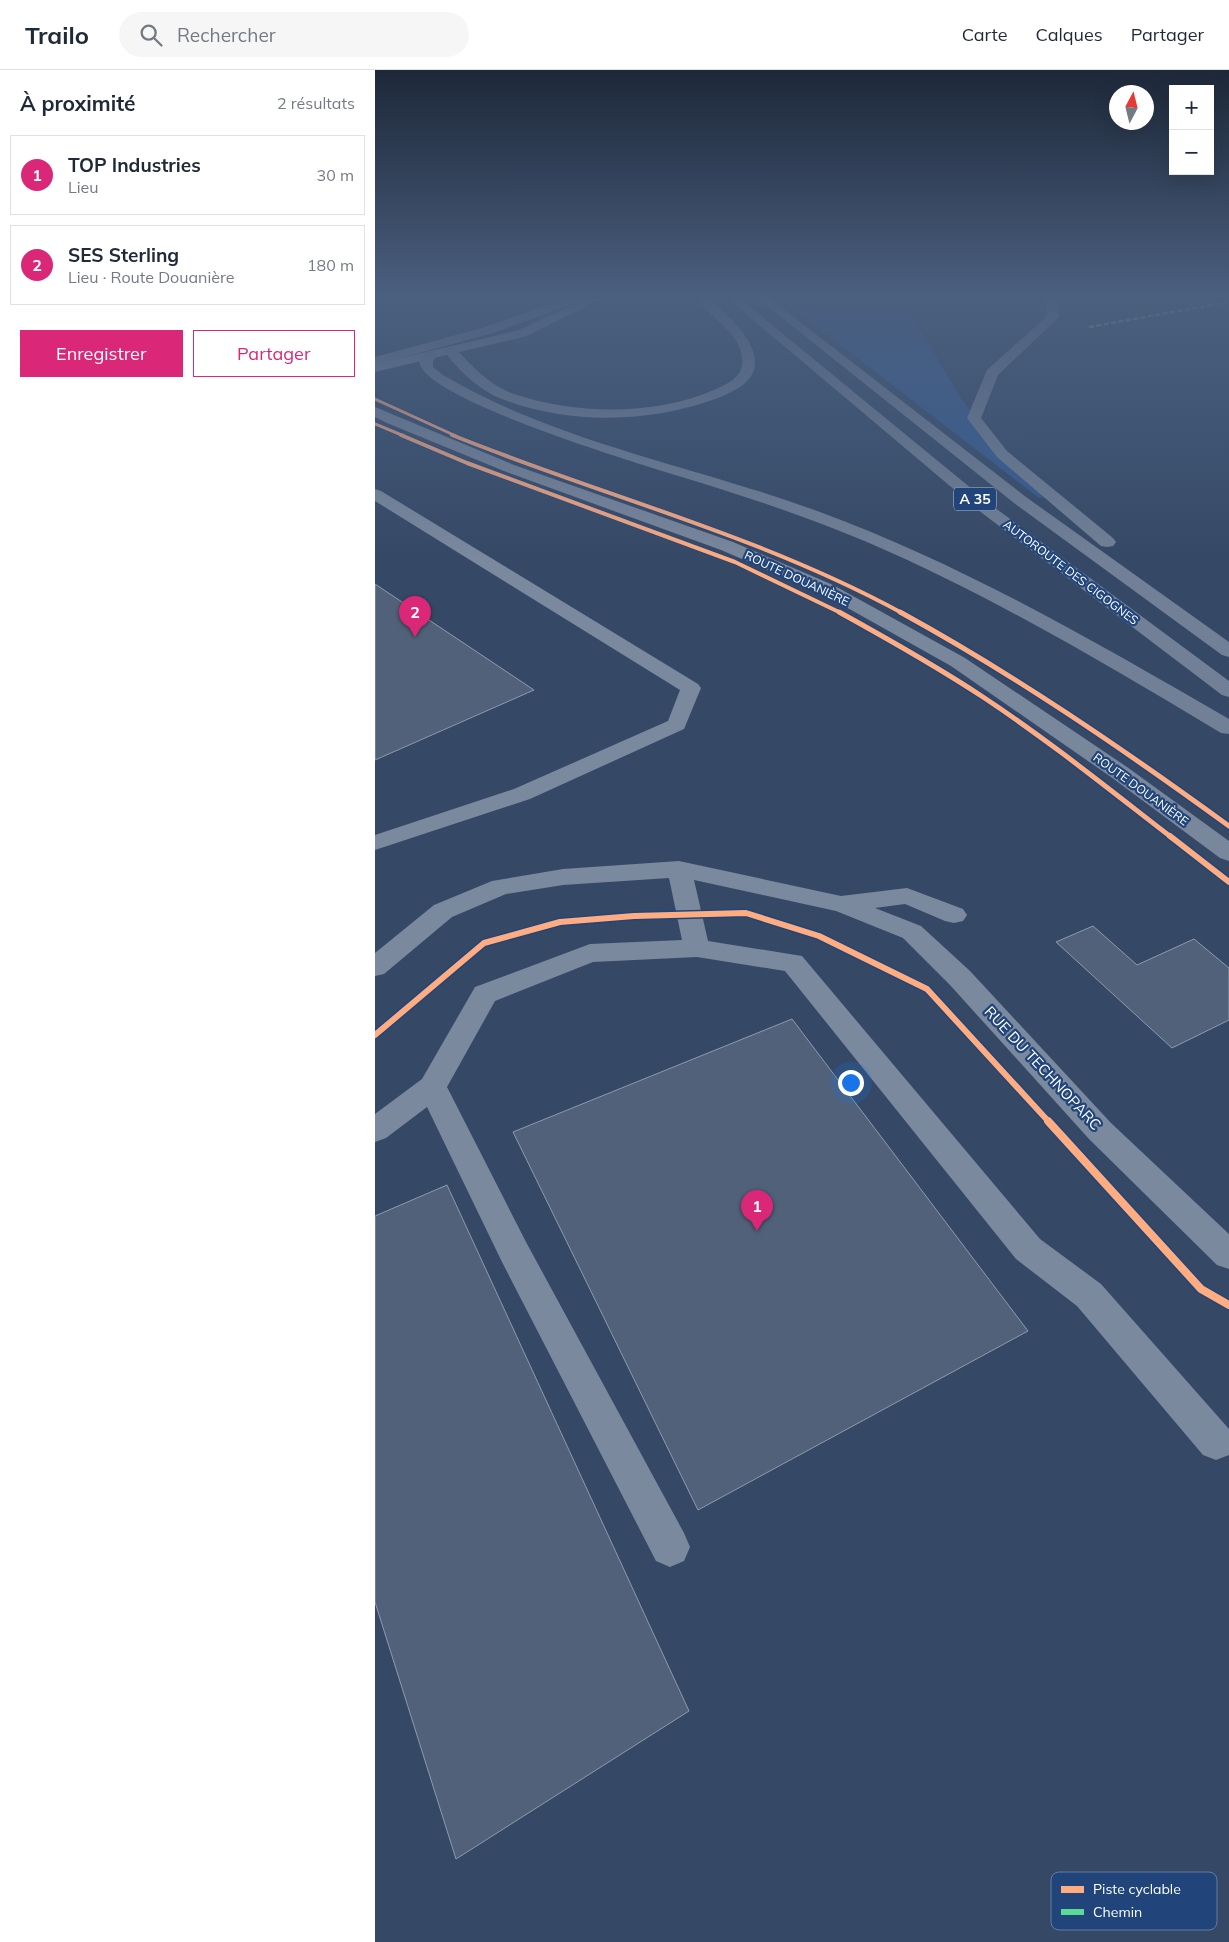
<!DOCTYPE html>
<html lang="fr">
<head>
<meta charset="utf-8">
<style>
  :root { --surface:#fff; --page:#f6f6f7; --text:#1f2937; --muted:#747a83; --line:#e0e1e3; --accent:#db2777 }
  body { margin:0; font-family:Mulish,sans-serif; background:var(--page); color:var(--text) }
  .controls { position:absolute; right:15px; top:15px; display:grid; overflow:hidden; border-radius:0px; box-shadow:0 5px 20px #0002 }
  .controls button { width:45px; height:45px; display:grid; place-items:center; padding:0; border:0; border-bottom:1px solid var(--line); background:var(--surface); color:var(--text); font:25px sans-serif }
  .compass { position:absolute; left:734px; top:15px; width:45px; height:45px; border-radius:50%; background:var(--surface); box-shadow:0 5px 20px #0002; rotate:7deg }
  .you { position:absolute; left:475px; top:1012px; width:18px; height:18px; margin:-12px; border:4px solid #fff; border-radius:50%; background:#1a73e8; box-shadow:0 0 0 8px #1a73e833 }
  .badge { display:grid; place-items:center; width:32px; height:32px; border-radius:50%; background:var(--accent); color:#fff; font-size:16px; font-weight:700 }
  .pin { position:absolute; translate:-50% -41px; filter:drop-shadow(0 1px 2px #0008) }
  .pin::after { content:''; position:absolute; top:26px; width:18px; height:15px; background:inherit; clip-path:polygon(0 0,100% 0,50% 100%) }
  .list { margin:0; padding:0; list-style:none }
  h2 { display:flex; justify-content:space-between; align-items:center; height:65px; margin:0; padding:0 20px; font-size:21px }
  h2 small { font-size:16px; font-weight:400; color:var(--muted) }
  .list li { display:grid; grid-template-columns:32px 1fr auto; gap:15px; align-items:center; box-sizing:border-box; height:80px; margin:0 10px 10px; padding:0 10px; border:1px solid var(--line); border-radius:0px }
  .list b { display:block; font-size:19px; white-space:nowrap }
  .list p { margin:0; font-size:16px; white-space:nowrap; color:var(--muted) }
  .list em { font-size:16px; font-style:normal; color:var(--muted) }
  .actions { display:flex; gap:10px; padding:15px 20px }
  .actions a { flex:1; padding:11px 0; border:1px solid var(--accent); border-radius:0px; text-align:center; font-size:18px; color:var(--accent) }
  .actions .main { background:var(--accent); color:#fff }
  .icon { flex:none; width:28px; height:28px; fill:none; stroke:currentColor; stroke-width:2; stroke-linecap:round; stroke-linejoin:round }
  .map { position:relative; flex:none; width:854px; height:1872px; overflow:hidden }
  header { display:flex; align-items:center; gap:30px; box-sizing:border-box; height:70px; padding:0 25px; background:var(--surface); border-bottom:1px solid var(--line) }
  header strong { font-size:24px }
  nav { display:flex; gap:28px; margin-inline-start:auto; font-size:18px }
  .search { width:350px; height:45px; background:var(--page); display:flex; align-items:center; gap:12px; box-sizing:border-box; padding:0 18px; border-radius:28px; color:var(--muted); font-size:19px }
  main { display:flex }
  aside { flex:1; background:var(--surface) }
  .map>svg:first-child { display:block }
  .green { fill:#345b92 }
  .building { fill:#516179; stroke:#8e9aad }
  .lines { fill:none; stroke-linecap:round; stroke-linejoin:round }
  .minor { fill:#7a899e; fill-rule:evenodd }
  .major { fill:#79879d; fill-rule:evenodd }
  .highway { fill:#718096; fill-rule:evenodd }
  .quiet { stroke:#5adb95; stroke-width:2.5; stroke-dasharray:5 2.5; stroke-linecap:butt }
  .cycleway-far4-casing { stroke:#21457b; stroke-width:4.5 }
  .cycleway-far3-casing { stroke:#21457b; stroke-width:5.5 }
  .cycleway-far2-casing { stroke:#21457b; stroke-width:8 }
  .cycleway-far1-casing { stroke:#21457b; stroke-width:9 }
  .cycleway-casing { stroke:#21457b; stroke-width:11 }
  .cycleway-far4 { stroke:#ffac80; stroke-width:3 }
  .cycleway-far3 { stroke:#ffac80; stroke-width:4 }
  .cycleway-far2 { stroke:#ffac80; stroke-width:5 }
  .cycleway-far1 { stroke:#ffac80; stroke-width:6 }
  .cycleway { stroke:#ffac80; stroke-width:8 }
  .labels { text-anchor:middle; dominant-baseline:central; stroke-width:4.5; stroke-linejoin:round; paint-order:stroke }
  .far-street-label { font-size:12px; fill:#fff; stroke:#21457b }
  .shield { fill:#21457b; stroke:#bcc7d7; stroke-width:1 }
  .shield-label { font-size:14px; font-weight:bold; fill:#fff }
  .street-label { font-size:15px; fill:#fff; stroke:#21457b }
  .key { fill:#21457b; stroke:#647da3; stroke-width:1 }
  .key-label { font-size:14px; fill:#fff }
</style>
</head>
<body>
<header>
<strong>Trailo</strong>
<div class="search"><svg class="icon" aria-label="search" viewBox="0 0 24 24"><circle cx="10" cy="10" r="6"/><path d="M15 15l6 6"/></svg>Rechercher</div>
<nav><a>Carte</a><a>Calques</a><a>Partager</a></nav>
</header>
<main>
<aside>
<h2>À proximité<small>2 résultats</small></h2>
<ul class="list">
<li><span class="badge">1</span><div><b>TOP Industries</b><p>Lieu</p></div><em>30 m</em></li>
<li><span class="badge">2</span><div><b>SES Sterling</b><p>Lieu · Route Douanière</p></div><em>180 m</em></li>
</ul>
<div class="actions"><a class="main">Enregistrer</a><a>Partager</a></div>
</aside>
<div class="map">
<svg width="854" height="1872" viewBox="0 0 854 1872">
  <rect width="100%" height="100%" fill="#354967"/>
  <path class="green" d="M 403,227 L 526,227 L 584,325 L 621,378 L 670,427 L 664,428 Z"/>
  <path class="building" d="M 0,514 L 159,620 L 0,690 Z
    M 718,856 L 762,895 L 819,869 L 854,898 L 854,950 L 797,978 L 681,872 Z
    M 417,949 L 653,1261 L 323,1440 L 138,1062 Z
    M 72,1115 L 314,1641 L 81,1789 L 0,1532 L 0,1146 Z"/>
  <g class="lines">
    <path class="minor" d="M 0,419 L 6,421 L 323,614 L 326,618 L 309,659 L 155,729 L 0,780 L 0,765 L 139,719 L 293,651 L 305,620 L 0,431 Z
      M 304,791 L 466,826 L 532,818 L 588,839 L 592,845 L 588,851 L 579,853 L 570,851 L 530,834 L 500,838 L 546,856 L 595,901 L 736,1053 L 854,1164 L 854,1199 L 842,1195 L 714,1069 L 575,915 L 528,868 L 461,841 L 319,810 L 333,871 L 427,886 L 665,1169 L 726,1214 L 854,1359 L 854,1385 L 841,1390 L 828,1385 L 702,1236 L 641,1189 L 410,901 L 322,887 L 218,892 L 120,931 L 72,1017 L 151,1172 L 309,1463 L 315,1477 L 309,1491 L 295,1497 L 281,1491 L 127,1192 L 52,1037 L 11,1068 L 0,1072 L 0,1044 L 47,1009 L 100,917 L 215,874 L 307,870 L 294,808 L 188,815 L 131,824 L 77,847 L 9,904 L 0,906 L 0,883 L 59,835 L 117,811 L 188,799 Z"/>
    <path class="major" d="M 216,227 L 230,227 L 152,266 L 0,302 L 0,294 L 144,260 Z
      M 0,337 L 139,395 L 358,472 L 458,515 L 590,588 L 752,697 L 854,771 L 854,791 L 845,788 L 736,707 L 576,596 L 446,523 L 346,480 L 129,401 L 12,353 L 0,347 Z"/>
    <path class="highway" d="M 197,227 L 213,227 L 211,229 L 115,264 L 0,295 L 0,287 L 107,258 Z
      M 322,227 L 333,227 C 349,242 381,269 380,293 C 380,312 358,322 343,328 C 276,353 195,355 127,329 C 104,320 83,300 69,281 L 75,277 L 80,278 C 97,296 115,316 139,324 C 202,345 280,346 341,319 C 352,314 366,308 367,294 C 370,263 333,249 322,227 Z
      M 351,227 L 363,227 L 619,437 L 854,611 L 854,627 L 847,625 L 607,443 Z
      M 381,227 L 393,227 L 651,427 L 854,572 L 854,587 L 847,585 L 639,433 Z
      M 671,227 L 682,227 L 684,247 L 623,305 L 606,348 L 632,381 L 738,468 L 741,472 L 738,476 L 732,477 L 726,476 L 622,387 L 592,348 L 612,300 L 672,246 Z
      M 56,281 L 62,285 L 58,291 L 58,297 L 68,305 C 183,373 321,396 445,442 C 589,495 722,573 854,649 L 854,664 L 846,663 C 731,594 615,525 492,472 C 428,445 363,424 297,404 C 259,392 46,328 44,291 L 51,282 Z"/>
    <path class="quiet" d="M 714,257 L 854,232"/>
    <g class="cycleway-far4-casing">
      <path id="cycleway-far4" d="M 0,329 L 81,366
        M 0,354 L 29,366"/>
    </g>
    <g class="cycleway-far3-casing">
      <path id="cycleway-far3" d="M 26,365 L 92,393 L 360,492 L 466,543
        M 77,365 C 228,426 384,465 527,543"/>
    </g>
    <g class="cycleway-far2-casing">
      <path id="cycleway-far2" d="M 464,542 C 513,569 561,596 608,627 C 673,670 735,720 796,767
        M 525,542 C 640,605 748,679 854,756"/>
    </g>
    <g class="cycleway-far1-casing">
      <path id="cycleway-far1" d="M 795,766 L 854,812
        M 0,965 L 109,873 L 185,852 L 259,846 L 371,843 L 444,866 L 552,919 L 674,1052"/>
    </g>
    <g class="cycleway-casing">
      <path id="cycleway" d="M 673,1051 L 826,1219 L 854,1235"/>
    </g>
    <use href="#cycleway-far4" class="cycleway-far4"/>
    <use href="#cycleway-far3" class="cycleway-far3"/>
    <use href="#cycleway-far2" class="cycleway-far2"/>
    <use href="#cycleway-far1" class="cycleway-far1"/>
    <use href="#cycleway" class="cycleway"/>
  </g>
  <linearGradient id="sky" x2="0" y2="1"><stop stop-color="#1d2839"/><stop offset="0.46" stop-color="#4b5f7f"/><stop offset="1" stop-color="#4b5f7f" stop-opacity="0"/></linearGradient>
  <rect width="854" height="489" fill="url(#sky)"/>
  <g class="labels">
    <g class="far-street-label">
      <text transform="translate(696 502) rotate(37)">AUTOROUTE DES CIGOGNES</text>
      <text transform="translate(422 508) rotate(25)">ROUTE DOUANIÈRE</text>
      <text transform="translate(766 719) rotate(36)">ROUTE DOUANIÈRE</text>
    </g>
    <rect class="shield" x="579" y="417.5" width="42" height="23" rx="4"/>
    <g class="shield-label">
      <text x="600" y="429">A 35</text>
    </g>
    <g class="street-label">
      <text transform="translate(668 998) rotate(47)">RUE DU TECHNOPARC</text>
    </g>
  </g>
  <rect x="676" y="1802" width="166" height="58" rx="8" class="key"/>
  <rect x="686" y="1816" width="23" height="7" fill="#ffac80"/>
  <rect x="686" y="1839" width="23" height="6" fill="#5adb95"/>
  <g class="key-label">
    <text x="718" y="1824">Piste cyclable</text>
    <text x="718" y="1847">Chemin</text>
  </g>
</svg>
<div class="controls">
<button>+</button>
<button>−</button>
</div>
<svg class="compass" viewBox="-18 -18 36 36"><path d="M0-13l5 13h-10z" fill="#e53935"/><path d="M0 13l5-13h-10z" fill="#747a83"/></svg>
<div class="you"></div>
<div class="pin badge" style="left:382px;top:1161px">1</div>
<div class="pin badge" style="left:40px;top:567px">2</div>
</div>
</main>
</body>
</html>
